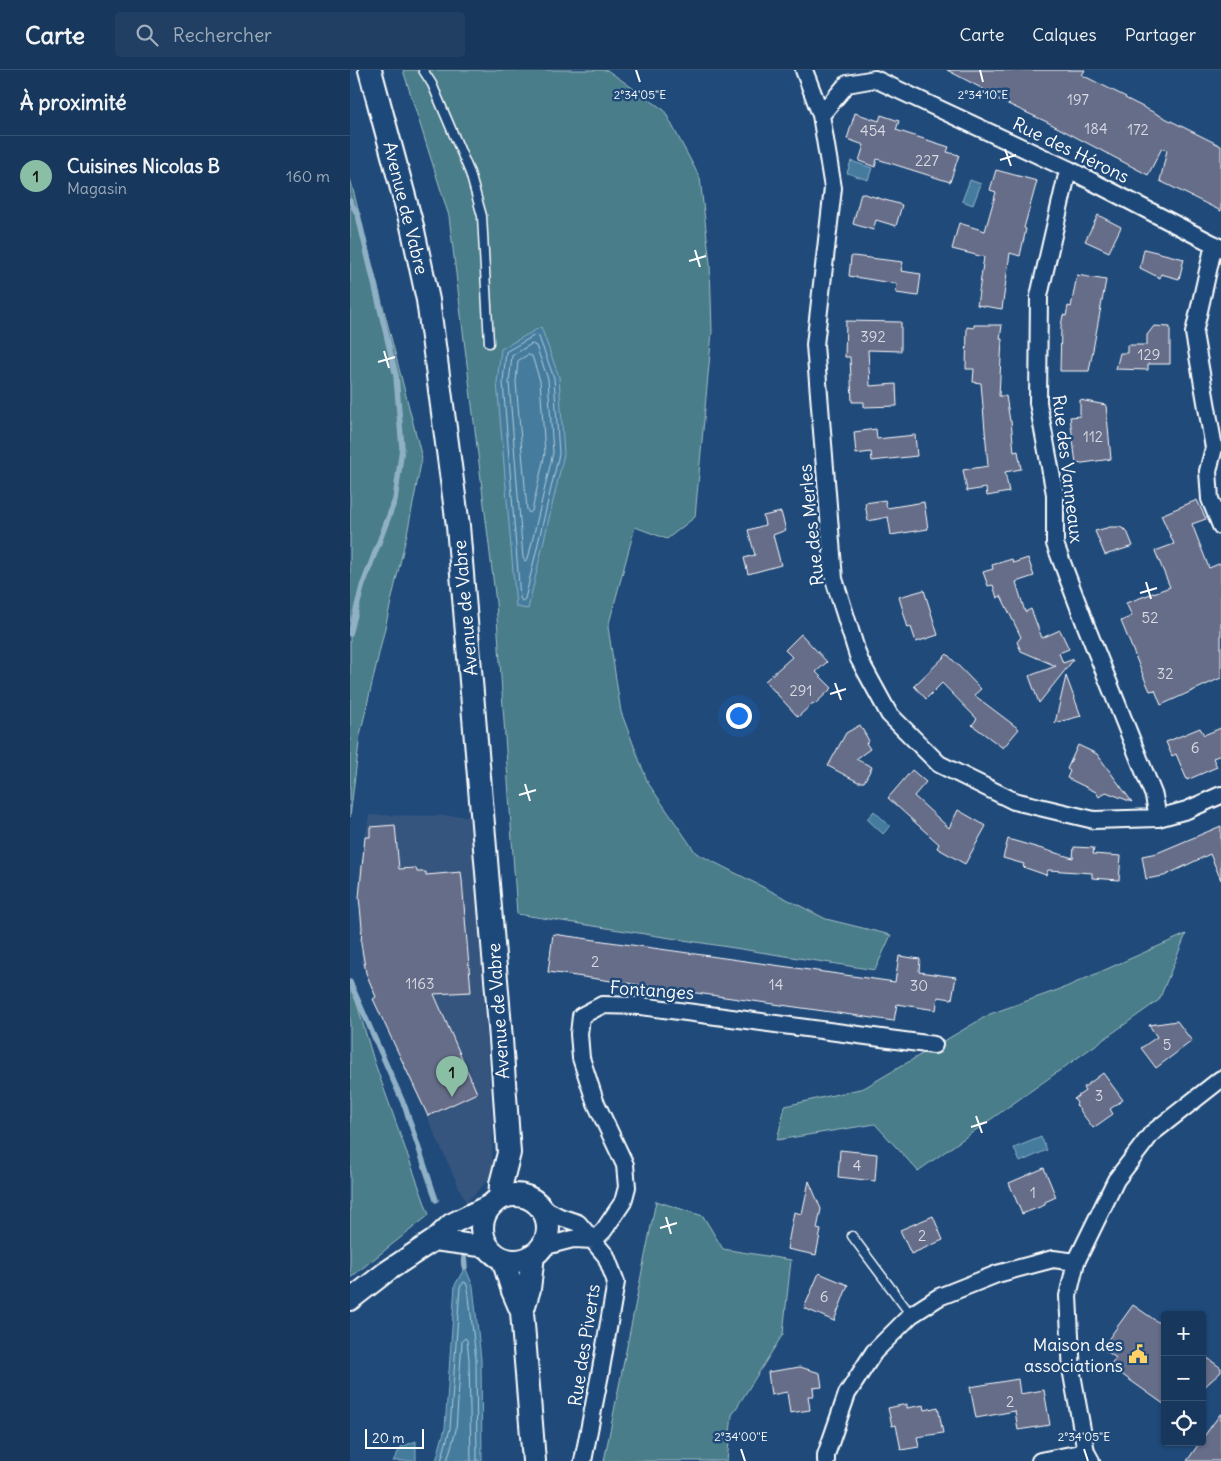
<!DOCTYPE html>
<html lang="fr">
<head>
<meta charset="utf-8">
<style>
  :root { --surface:#17385c; --page:#203f62; --text:#f1f3f6; --muted:#9eacbb; --line:#365272; --accent:#8abfa5 }
  body { margin:0; font-family:Delius,sans-serif; background:var(--page); color:var(--text) }
  .controls { position:absolute; right:15px; bottom:15px; display:grid; overflow:hidden; border-radius:5px; box-shadow:0 1px 4px #0004 }
  .controls button { width:45px; height:45px; display:grid; place-items:center; padding:0; border:0; border-bottom:1px solid var(--line); background:var(--surface); color:var(--text); font:25px sans-serif }
  .scale { position:absolute; left:15px; bottom:12px; width:59px; box-sizing:border-box; padding-left:5px; border:2px solid #fff; border-top:0; font-size:14px; line-height:18px; white-space:nowrap; color:#fff; -webkit-text-stroke:4px #1f4a7a; paint-order:stroke }
  .you { position:absolute; left:388px; top:645px; width:18px; height:18px; margin:-12px; border:4px solid #fff; border-radius:50%; background:#1a73e8; box-shadow:0 0 0 8px #1a73e833 }
  .badge { display:grid; place-items:center; width:32px; height:32px; border-radius:50%; background:var(--accent); color:#111; font-size:16px; font-weight:700 }
  .pin { position:absolute; translate:-50% -41px; filter:drop-shadow(0 1px 2px #0008) }
  .pin::after { content:''; position:absolute; top:26px; width:18px; height:15px; background:inherit; clip-path:polygon(0 0,100% 0,50% 100%) }
  .list { margin:0; padding:0; list-style:none }
  h2 { display:flex; justify-content:space-between; align-items:center; height:65px; margin:0; padding:0 20px; font-size:21px }
  h2 small { font-size:16px; font-weight:400; color:var(--muted) }
  .list li { display:grid; grid-template-columns:32px 1fr auto; gap:15px; align-items:center; box-sizing:border-box; height:80px; padding:0 20px; border-top:1px solid var(--line) }
  .list b { display:block; font-size:19px; white-space:nowrap }
  .list p { margin:0; font-size:16px; white-space:nowrap; color:var(--muted) }
  .list em { font-size:16px; font-style:normal; color:var(--muted) }
  .icon { flex:none; width:28px; height:28px; fill:none; stroke:currentColor; stroke-width:2; stroke-linecap:round; stroke-linejoin:round }
  .map { position:relative; flex:none; width:871px; height:1391px; overflow:hidden }
  header { display:flex; align-items:center; gap:30px; box-sizing:border-box; height:70px; padding:0 25px; background:var(--surface); border-bottom:1px solid var(--line) }
  header strong { font-size:24px }
  nav { display:flex; gap:28px; margin-inline-start:auto; font-size:18px }
  .search { width:350px; height:45px; background:var(--page); display:flex; align-items:center; gap:12px; box-sizing:border-box; padding:0 18px; border-radius:5px; color:var(--muted); font-size:19px }
  main { display:flex }
  aside { flex:1; background:var(--surface) }
  .map>svg:first-child { display:block }
  .built { fill:#34547e }
  .green { fill:#4a7d8a; stroke:#a4bec4 }
  .water { fill:#447c9e; stroke:#8fb0c5 }
  .lines { fill:none; stroke-linecap:round; stroke-linejoin:round }
  .shore { stroke:#b4cbd8; stroke-width:1 }
  .stream { stroke:#8fb0c5; stroke-width:5.5 }
  .building { fill:#666d89; stroke:#fff }
  .service-casing { stroke:#fff; stroke-width:11 }
  .minor-casing { stroke:#fff; stroke-width:20 }
  .tertiary-casing { stroke:#fff; stroke-width:24 }
  .secondary-casing { stroke:#fff; stroke-width:26 }
  .service { stroke:#1f4a7a; stroke-width:8 }
  .minor { stroke:#1f4a7a; stroke-width:16 }
  .tertiary { stroke:#1f4a7a; stroke-width:20 }
  .secondary { stroke:#1f4a7a; stroke-width:22 }
  .ticks { fill:none; stroke:#fff; stroke-width:2 }
  .labels { text-anchor:middle; dominant-baseline:central; stroke-width:5; stroke-linejoin:round; paint-order:stroke }
  .number-label { font-size:15px; fill:#d9dae2 }
  .street-label { font-size:18px; fill:#fff; stroke:#1f4a7a }
  .poi-label { font-size:18px; fill:#fff; stroke:#1f4a7a; text-anchor:end }
  .ticks-label { font-size:12px; text-anchor:middle; fill:#fff; stroke:#1f4a7a; stroke-width:5; stroke-linejoin:round; paint-order:stroke }
</style>
</head>
<body>
<header>
<strong>Carte</strong>
<div class="search"><svg class="icon" aria-label="search" viewBox="0 0 24 24"><circle cx="10" cy="10" r="6"/><path d="M15 15l6 6"/></svg>Rechercher</div>
<nav><a>Carte</a><a>Calques</a><a>Partager</a></nav>
</header>
<main>
<aside>
<h2>À proximité<small></small></h2>
<ul class="list">
<li><span class="badge">1</span><div><b>Cuisines Nicolas B</b><p>Magasin</p></div><em>160 m</em></li>
</ul>
</aside>
<div class="map">
<svg width="871" height="1391" viewBox="0 0 871 1391">
  <rect width="100%" height="100%" fill="#1f4a7a"/>
  <filter id="ink" filterUnits="userSpaceOnUse"><feTurbulence type="fractalNoise" baseFrequency=".02" numOctaves="2"/><feDisplacementMap in="SourceGraphic" scale="10" xChannelSelector="R" yChannelSelector="G"/><feConvolveMatrix kernelMatrix="1 2 1 2 8 2 1 2 1" color-interpolation-filters="sRGB"/></filter>
  <g filter="url(#ink)">
    <path class="built" d="M 19,745 L 121,746 L 143,1057 L 142,1106 L 116,1133 L 40,966 L 11,891 L 9,805 Z"/>
    <path class="green" d="M 53,0 L 257,0 L 314,40 L 350,108 L 360,193 L 362,262 L 345,447 L 317,469 L 285,457 L 258,557 L 271,642 L 298,713 L 346,783 L 476,849 L 541,865 L 525,900 L 167,844 L 146,533 L 99,146 Z
      M 0,108 L 72,388 L 58,459 L 10,665 L 0,747 Z
      M 836,864 L 809,930 L 568,1101 L 525,1054 L 427,1070 L 435,1036 L 514,1018 L 640,944 L 716,917 Z
      M 0,910 L 24,991 L 79,1145 L 0,1208 Z
      M 306,1131 L 353,1146 L 373,1179 L 441,1190 L 433,1264 L 382,1345 L 377,1391 L 254,1391 Z"/>
    <path class="water" d="M 501,91 L 522,98 L 518,110 L 497,103 Z
      M 620,110 L 631,114 L 623,135 L 612,131 Z
      M 191,257 L 209,307 L 214,384 L 178,539 L 166,537 L 147,312 L 151,279 Z
      M 524,741 L 540,756 L 533,764 L 517,749 Z
      M 691,1067 L 697,1080 L 670,1092 L 664,1078 Z
      M 115,1197 L 123,1216 L 131,1289 L 132,1391 L 86,1391 L 95,1358 L 105,1215 Z
      M 66,1371 L 66,1391 L 43,1391 L 51,1377 Z"/>
    <g class="lines">
      <path class="shore" d="M 186,265 L 189,267 L 204,308 L 209,384 L 175,529 L 172,531 L 170,528 L 153,312 L 156,282 Z
        M 182,274 L 186,276 L 198,309 L 203,383 L 178,489 L 175,491 L 173,488 L 159,312 L 162,286 Z
        M 178,285 L 182,286 L 190,311 L 195,383 L 182,441 L 179,443 L 177,440 L 166,312 L 168,291 Z
        M 91,1391 L 100,1359 L 110,1217 L 114,1212 L 116,1213 L 118,1218 L 126,1289 L 127,1391
        M 97,1391 L 106,1360 L 112,1271 L 115,1268 L 117,1270 L 119,1289 L 121,1391"/>
      <path class="stream" d="M 0,131 L 8,145 L 46,306 L 52,378 L 45,430 L 12,517 L 0,564
        M 0,912 L 55,1037 L 86,1130
        M 114,1186 L 115,1197"/>
    </g>
    <path class="building" d="M 597,0 L 735,0 L 732,5 L 776,27 L 775,28 L 871,76 L 871,141 L 810,111 L 817,80 L 812,78 L 798,105 L 697,52 L 636,24 L 637,21 Z
      M 505,43 L 529,51 L 531,45 L 549,51 L 546,60 L 599,77 L 597,82 L 609,85 L 600,112 L 527,89 L 525,97 L 509,91 L 514,75 L 497,69 Z
      M 646,100 L 687,111 L 674,158 L 676,159 L 670,186 L 660,183 L 652,239 L 627,235 L 634,187 L 602,179 L 609,153 L 635,161 L 646,122 L 640,120 Z
      M 511,123 L 552,135 L 546,156 L 526,150 L 523,160 L 503,154 Z
      M 748,145 L 771,157 L 759,182 L 735,171 Z
      M 794,179 L 834,189 L 829,209 L 811,204 L 810,208 L 790,198 Z
      M 503,186 L 553,192 L 551,201 L 571,204 L 568,226 L 546,223 L 547,214 L 499,206 L 501,187 Z
      M 727,205 L 756,210 L 739,301 L 710,301 L 711,256 L 713,245 L 716,246 L 718,236 L 721,237 Z
      M 496,251 L 551,252 L 551,281 L 518,280 L 520,316 L 546,314 L 547,336 L 514,337 L 514,332 L 502,332 L 500,287 L 495,287 Z
      M 624,255 L 652,255 L 650,269 L 652,269 L 649,326 L 656,326 L 660,351 L 661,351 L 664,382 L 668,381 L 671,399 L 655,402 L 659,422 L 637,426 L 636,418 L 617,421 L 613,400 L 638,396 L 631,313 L 623,312 L 624,299 L 616,299 L 617,257 L 624,258 Z
      M 804,256 L 820,257 L 820,294 L 798,294 L 798,300 L 766,299 L 770,283 L 777,283 L 777,275 L 797,275 L 797,265 Z
      M 730,330 L 756,335 L 761,389 L 726,394 L 720,347 L 730,346 Z
      M 526,359 L 527,369 L 565,365 L 567,386 L 522,391 L 521,382 L 506,384 L 504,362 Z
      M 535,430 L 537,438 L 574,432 L 578,459 L 541,465 L 538,447 L 518,451 L 515,433 Z
      M 847,430 L 856,449 L 842,454 L 859,498 L 871,493 L 871,608 L 811,635 L 805,620 L 800,621 L 795,610 L 771,551 L 782,546 L 776,533 L 820,517 L 805,481 L 824,474 L 811,445 Z
      M 431,442 L 436,460 L 423,465 L 431,495 L 398,504 L 394,488 L 405,485 L 398,460 L 415,455 L 413,446 Z
      M 760,457 L 770,457 L 777,461 L 783,476 L 755,485 L 745,461 Z
      M 678,488 L 684,506 L 666,512 L 675,542 L 681,539 L 692,568 L 710,560 L 719,579 L 709,583 L 713,593 L 724,589 L 689,633 L 679,606 L 706,596 L 671,581 L 667,572 L 671,567 L 651,526 L 647,528 L 643,515 L 638,516 L 633,502 L 643,499 L 642,495 L 662,489 L 663,493 Z
      M 574,520 L 588,565 L 566,572 L 561,557 L 558,558 L 549,527 Z
      M 451,564 L 477,592 L 466,602 L 482,618 L 465,634 L 463,633 L 448,647 L 415,611 L 442,587 L 435,580 Z
      M 597,584 L 631,619 L 624,625 L 669,659 L 653,678 L 622,655 L 627,649 L 592,613 L 576,629 L 564,616 Z
      M 716,606 L 731,646 L 705,653 Z
      M 510,655 L 519,671 L 516,673 L 520,679 L 506,689 L 522,697 L 514,712 L 508,712 L 478,696 L 496,663 Z
      M 850,658 L 854,665 L 871,658 L 871,685 L 863,688 L 867,697 L 837,710 L 826,684 L 822,686 L 816,672 Z
      M 728,675 L 747,684 L 782,732 L 756,722 L 749,727 L 746,722 L 717,708 L 720,701 L 717,699 Z
      M 562,700 L 576,712 L 564,726 L 599,758 L 608,740 L 636,756 L 615,794 L 587,778 L 589,774 L 538,728 Z
      M 45,755 L 49,799 L 66,798 L 67,802 L 76,802 L 76,805 L 111,802 L 112,810 L 121,922 L 84,924 L 127,1023 L 78,1046 L 23,929 L 26,927 L 16,903 L 11,873 L 12,857 L 9,827 L 15,767 L 20,767 L 20,757 Z
      M 871,756 L 871,810 L 860,784 L 814,806 L 796,809 L 792,786 L 807,783 Z
      M 658,769 L 723,788 L 724,777 L 744,778 L 743,784 L 771,786 L 769,810 L 742,808 L 742,803 L 698,800 L 696,805 L 673,797 L 674,794 L 653,788 Z
      M 203,864 L 545,912 L 549,886 L 570,889 L 569,902 L 606,907 L 602,929 L 588,927 L 586,940 L 547,934 L 544,951 L 198,902 Z
      M 827,951 L 842,971 L 806,998 L 791,978 L 807,967 L 799,955 Z
      M 753,1003 L 773,1030 L 760,1039 L 763,1044 L 743,1058 L 726,1035 L 727,1033 L 724,1029 L 735,1021 L 733,1018 Z
      M 490,1080 L 527,1084 L 525,1111 L 488,1107 Z
      M 694,1098 L 706,1127 L 695,1132 L 695,1135 L 672,1144 L 659,1113 Z
      M 459,1111 L 471,1139 L 467,1159 L 471,1160 L 466,1185 L 437,1179 L 444,1142 L 452,1144 Z
      M 583,1146 L 593,1170 L 561,1184 L 550,1160 Z
      M 469,1203 L 498,1215 L 484,1251 L 454,1238 Z
      M 783,1235 L 815,1257 L 815,1335 L 760,1296 L 766,1288 L 752,1278 Z
      M 852,1284 L 871,1298 L 871,1302 L 852,1319 Z
      M 450,1297 L 470,1303 L 472,1317 L 463,1318 L 464,1326 L 458,1326 L 460,1340 L 440,1343 L 437,1322 L 421,1325 L 418,1302 Z
      M 668,1309 L 670,1324 L 694,1320 L 700,1355 L 668,1360 L 665,1341 L 626,1348 L 620,1317 Z
      M 557,1334 L 557,1338 L 574,1335 L 575,1340 L 588,1337 L 593,1363 L 567,1367 L 569,1377 L 551,1380 L 546,1355 L 542,1356 L 538,1338 Z
      M 871,1343 L 871,1391 L 837,1391 L 850,1372 L 852,1372 L 852,1369 Z"/>
    <g class="lines">
      <g class="service-casing">
        <path id="service" d="M 73,0 L 82,14 L 120,103 L 132,146 L 139,273
          M 502,1166 L 561,1245"/>
      </g>
      <g class="minor-casing">
        <path id="minor" d="M 454,0 L 471,45
          M 720,100 L 716,109 L 689,226 L 688,333 L 705,424 L 705,474 L 736,556 L 804,726 L 808,748
          M 864,174 L 844,263 L 864,378 L 858,401 L 860,429 L 871,456
          M 871,178 L 720,100 L 525,9 L 497,14 L 471,45 L 483,118 L 465,275 L 484,509 L 509,589 L 539,644 L 589,694 L 664,731 L 744,750 L 808,748 L 837,740 L 871,725
          M 189,1136 L 210,1147 L 228,1153 L 256,1186 L 266,1212 L 251,1299 L 233,1391
          M 244,1170 L 254,1160 L 273,1132 L 277,1117 L 275,1095 L 245,1031 L 231,988 L 229,964 L 231,946 L 252,935 L 291,936 L 584,975
          M 192,1177 L 223,1169 L 244,1170
          M 476,1391 L 476,1385 L 497,1324 L 524,1282 L 561,1245 L 589,1227 L 647,1204 L 703,1189 L 726,1192
          M 690,1391 L 736,1382
          M 741,1391 L 736,1382 L 722,1304 L 718,1226 L 726,1192 L 766,1110 L 802,1063 L 871,1009"/>
      </g>
      <g class="tertiary-casing">
        <path id="tertiary" d="M 84,1170 L 138,1177
          M 0,1230 L 36,1202 L 84,1170 L 101,1154 L 142,1134"/>
      </g>
      <g class="secondary-casing">
        <path id="secondary" d="M 20,0 L 62,156 L 78,230 L 108,456 L 151,969 L 159,1083 L 151,1114 L 150,1129
          M132 1158a33 33 0 1 1 66 0a33 33 0 1 1-66 0Z
          M 153,1189 L 163,1221 L 172,1242 L 184,1391
          M 172,1242 L 179,1219 L 183,1185"/>
      </g>
      <use href="#service" class="service"/>
      <use href="#minor" class="minor"/>
      <use href="#tertiary" class="tertiary"/>
      <use href="#secondary" class="secondary"/>
    </g>
  </g>
  <path class="ticks" d="M 286,0 L 290,12M 630,0 L 633,12M 655,79 L 661,96M 650,90 L 666,85M 345,180 L 350,197M 339,191 L 356,186M 34,281 L 39,298M 28,292 L 45,287M 796,512 L 801,529M 790,523 L 807,518M 485,613 L 491,630M 480,624 L 496,619M 175,714 L 180,731M 169,725 L 186,720M 626,1046 L 632,1063M 621,1057 L 637,1052M 316,1147 L 321,1164M 310,1158 L 327,1153M 391,1379 L 395,1391M 734,1379 L 738,1391"/>
  <defs>
    <g id="civic-bare" transform="scale(1.5)"><path d="M-.6-6.5H3V-4.5H.6V-3L4-1V1h2V6H-6V1h2V-1L-.6-3ZM-1.2 2.5V6h2.4V2.5Z" fill="#ffd166" stroke="#1f4a7a" stroke-width="2.5" paint-order="stroke"/></g>
  </defs>
  <g fill-rule="evenodd">
    <use href="#civic-bare" x="788" y="1284"/>
  </g>
  <g class="labels">
    <g class="number-label">
      <text x="728" y="29">197</text>
      <text x="746" y="58">184</text>
      <text x="788" y="59">172</text>
      <text x="523" y="60">454</text>
      <text x="577" y="90">227</text>
      <text x="523" y="266">392</text>
      <text x="799" y="284">129</text>
      <text x="743" y="366">112</text>
      <text x="800" y="547">52</text>
      <text x="815" y="603">32</text>
      <text x="451" y="620">291</text>
      <text x="845" y="677">6</text>
      <text x="245" y="891">2</text>
      <text x="70" y="913">1163</text>
      <text x="426" y="914">14</text>
      <text x="569" y="915">30</text>
      <text x="817" y="974">5</text>
      <text x="749" y="1025">3</text>
      <text x="507" y="1095">4</text>
      <text x="683" y="1122">1</text>
      <text x="572" y="1165">2</text>
      <text x="474" y="1226">6</text>
      <text x="660" y="1331">2</text>
    </g>
    <g class="street-label">
      <text transform="translate(721 80) rotate(26)">Rue des Hérons</text>
      <text transform="translate(56 138) rotate(76)">Avenue de Vabre</text>
      <text transform="translate(718 399) rotate(83)">Rue des Vanneaux</text>
      <text transform="translate(461 455) rotate(-96)">Rue des Merles</text>
      <text transform="translate(115 538) rotate(-95)">Avenue de Vabre</text>
      <text transform="translate(302 920) rotate(4)">Fontanges</text>
      <text transform="translate(148 941) rotate(-94)">Avenue de Vabre</text>
      <text transform="translate(234 1275) rotate(-81)">Rue des Piverts</text>
    </g>
    <g class="poi-label">
      <text x="773" y="1274">Maison des<tspan x="773" dy="21">associations</tspan></text>
    </g>
  </g>
  <g class="ticks-label">
    <text x="290" y="29">2°34'05"E</text>
    <text x="633" y="29">2°34'10"E</text>
    <text x="391" y="1371">2°34'00"E</text>
    <text x="734" y="1371">2°34'05"E</text>
  </g>
</svg>
<div class="controls">
<button>+</button>
<button>−</button>
<button><svg class="icon" aria-label="locate" viewBox="0 0 24 24"><circle cx="12" cy="12" r="6"/><path d="M12 2v4M12 18v4M2 12h4M18 12h4"/></svg></button>
</div>
<div class="scale">20 m</div>
<div class="you"></div>
<div class="pin badge" style="left:102px;top:1027px">1</div>
</div>
</main>
</body>
</html>
